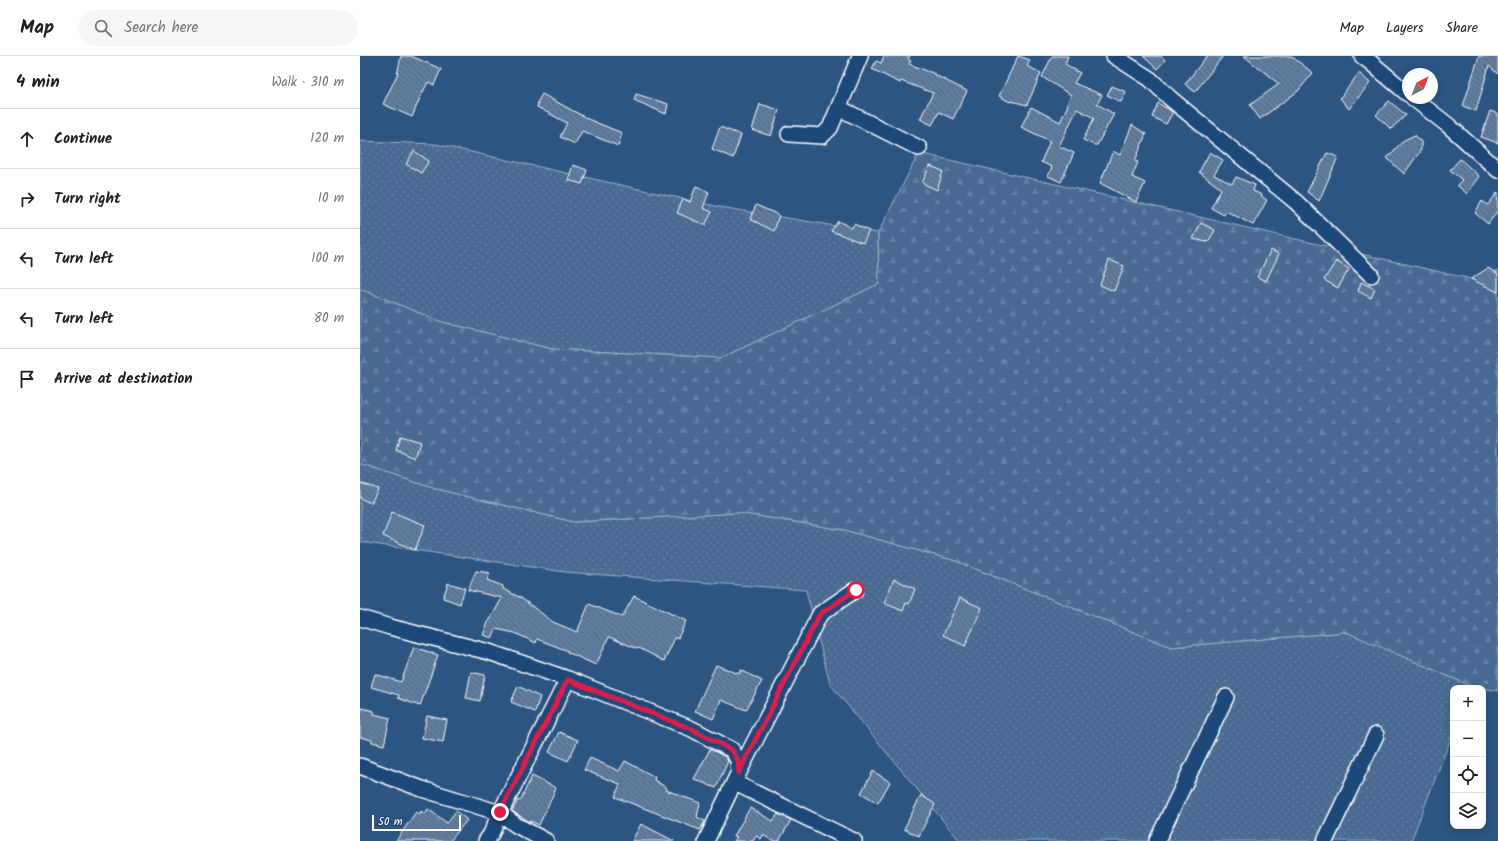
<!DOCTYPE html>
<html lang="en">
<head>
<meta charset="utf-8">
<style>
  :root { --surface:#fff; --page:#f6f6f6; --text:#202124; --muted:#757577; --line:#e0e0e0 }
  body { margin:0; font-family:Kalam,sans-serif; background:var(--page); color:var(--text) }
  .controls { position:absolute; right:12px; bottom:12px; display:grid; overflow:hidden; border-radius:8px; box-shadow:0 2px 10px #0003 }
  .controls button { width:36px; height:36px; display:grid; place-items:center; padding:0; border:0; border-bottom:1px solid var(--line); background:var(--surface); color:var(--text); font:20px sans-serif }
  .compass { position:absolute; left:1042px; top:12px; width:36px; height:36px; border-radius:50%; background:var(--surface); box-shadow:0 2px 10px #0003; rotate:42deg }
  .scale { position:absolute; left:12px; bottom:10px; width:89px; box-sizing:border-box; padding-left:4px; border:2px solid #fff; border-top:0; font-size:11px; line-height:14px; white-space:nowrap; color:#fff; -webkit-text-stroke:3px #1f4a7a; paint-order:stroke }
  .stop { position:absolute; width:12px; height:12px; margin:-9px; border:3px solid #e11d48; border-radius:50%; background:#fff }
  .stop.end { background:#e11d48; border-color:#fff; box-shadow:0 1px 4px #0008 }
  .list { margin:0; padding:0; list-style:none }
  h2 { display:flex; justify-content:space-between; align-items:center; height:52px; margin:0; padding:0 16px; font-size:17px }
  h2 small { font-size:13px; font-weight:400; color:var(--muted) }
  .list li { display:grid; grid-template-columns:26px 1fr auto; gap:12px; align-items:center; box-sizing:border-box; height:60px; padding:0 16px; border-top:1px solid var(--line) }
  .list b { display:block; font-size:15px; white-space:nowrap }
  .list em { font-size:13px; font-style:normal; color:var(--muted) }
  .icon { flex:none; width:22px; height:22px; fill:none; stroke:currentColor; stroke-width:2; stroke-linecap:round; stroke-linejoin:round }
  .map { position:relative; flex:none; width:1138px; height:785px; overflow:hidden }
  header { display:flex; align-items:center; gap:24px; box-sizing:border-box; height:56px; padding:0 20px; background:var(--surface); border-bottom:1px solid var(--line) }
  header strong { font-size:19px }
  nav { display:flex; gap:22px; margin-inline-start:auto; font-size:14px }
  .search { width:280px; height:36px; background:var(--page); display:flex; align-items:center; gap:10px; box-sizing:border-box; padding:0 14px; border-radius:22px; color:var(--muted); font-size:15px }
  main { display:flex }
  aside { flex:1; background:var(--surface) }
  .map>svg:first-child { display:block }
  .grass { fill:url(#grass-dots); stroke:#a4b5c8 }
  .forest { fill:url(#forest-firs); stroke:#a4b5c8 }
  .building { fill:url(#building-back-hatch); stroke:#fff }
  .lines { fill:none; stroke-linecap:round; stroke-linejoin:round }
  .minor-casing { stroke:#fff; stroke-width:18 }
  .minor { stroke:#1f4a7a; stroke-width:15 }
  .route { stroke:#e11d48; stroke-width:5 }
</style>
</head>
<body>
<header>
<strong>Map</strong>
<div class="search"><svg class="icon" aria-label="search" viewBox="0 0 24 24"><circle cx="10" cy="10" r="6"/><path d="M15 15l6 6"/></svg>Search here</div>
<nav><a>Map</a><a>Layers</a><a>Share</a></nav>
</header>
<main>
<aside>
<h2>4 min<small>Walk · 310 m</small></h2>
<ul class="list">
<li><svg class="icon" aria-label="ahead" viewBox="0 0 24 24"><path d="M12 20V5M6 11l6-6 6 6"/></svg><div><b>Continue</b></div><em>120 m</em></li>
<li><svg class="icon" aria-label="right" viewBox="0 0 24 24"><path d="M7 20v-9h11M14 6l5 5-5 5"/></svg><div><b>Turn right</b></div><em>10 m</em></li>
<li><svg class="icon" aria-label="left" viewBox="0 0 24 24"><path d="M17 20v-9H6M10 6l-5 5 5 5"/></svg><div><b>Turn left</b></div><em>100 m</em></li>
<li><svg class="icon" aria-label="left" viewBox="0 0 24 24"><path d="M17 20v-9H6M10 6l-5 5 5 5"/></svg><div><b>Turn left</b></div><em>80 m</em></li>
<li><svg class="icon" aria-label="arrive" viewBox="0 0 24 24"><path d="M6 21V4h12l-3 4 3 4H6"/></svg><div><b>Arrive at destination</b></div></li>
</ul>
</aside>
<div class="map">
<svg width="1138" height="785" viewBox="0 0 1138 785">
  <defs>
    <pattern id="grass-dots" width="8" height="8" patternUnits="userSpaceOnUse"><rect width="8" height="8" fill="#486b92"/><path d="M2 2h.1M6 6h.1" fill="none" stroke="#6381a2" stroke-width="1.8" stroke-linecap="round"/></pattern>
    <pattern id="forest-firs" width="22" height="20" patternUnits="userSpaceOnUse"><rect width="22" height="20" fill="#486b92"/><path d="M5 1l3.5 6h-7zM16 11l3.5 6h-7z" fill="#6381a2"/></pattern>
    <pattern id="building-back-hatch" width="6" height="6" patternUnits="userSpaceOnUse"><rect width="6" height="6" fill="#5e7c9f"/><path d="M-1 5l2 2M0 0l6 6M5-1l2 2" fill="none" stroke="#56667a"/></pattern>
  </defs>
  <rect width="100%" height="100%" fill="#2c5582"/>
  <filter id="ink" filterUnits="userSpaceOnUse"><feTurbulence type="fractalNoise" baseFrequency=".025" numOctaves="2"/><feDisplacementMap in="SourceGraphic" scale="8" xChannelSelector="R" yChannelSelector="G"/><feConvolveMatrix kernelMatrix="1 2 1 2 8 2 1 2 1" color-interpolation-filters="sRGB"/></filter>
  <g filter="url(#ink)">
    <path class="grass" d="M 0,85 L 75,88 L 360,151 L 518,177 L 519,228 L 361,302 L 192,293 L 82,266 L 0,233 Z
      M 0,408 L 76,433 L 214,466 L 379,457 L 484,474 L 596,505 L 811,591 L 987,576 L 1111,630 L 1111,632 L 1093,632 L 1093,677 L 1051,785 L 600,785 L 470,628 L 446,534 L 205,516 L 0,486 Z"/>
    <path class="forest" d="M 559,97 L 1111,223 L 1138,214 L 1138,635 L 1111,630 L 986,576 L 811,591 L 596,505 L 484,474 L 379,457 L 214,466 L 76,433 L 0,408 L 0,233 L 82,266 L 192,293 L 361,302 L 519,228 L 518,177 Z"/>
    <path class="building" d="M 41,0 L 51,0 L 81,13 L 74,29 L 68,26 L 59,44 L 52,61 L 23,48 L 37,19 Z
      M 524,0 L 550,0 L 548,3 L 551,5 L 549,8 L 575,18 L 575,19 L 607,35 L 593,63 L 579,56 L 572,69 L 560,63 L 573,37 L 541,25 L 540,27 L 512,13 L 516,5 L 521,7 Z
      M 658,0 L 670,4 L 667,10 L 681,17 L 667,49 L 651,45 L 650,46 L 639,40 Z
      M 692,0 L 708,0 L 705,8 L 720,17 L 714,27 L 742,39 L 737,48 L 754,58 L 737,89 L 734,89 L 723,84 L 734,62 L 717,53 L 699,90 L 714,97 L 701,126 L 688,120 L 692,111 L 681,106 L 690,85 L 661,71 L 671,51 L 700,66 L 708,49 L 707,48 L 711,39 L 682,21 Z
      M 783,0 L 801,0 L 805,4 L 797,13 Z
      M 847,0 L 863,0 L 835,36 L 825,28 Z
      M 884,0 L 931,0 L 953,17 L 938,35 L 900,63 L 890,49 L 919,28 Z
      M 1119,0 L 1138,0 L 1138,18 L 1129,10 L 1116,55 L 1103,50 Z
      M 999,17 L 1010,27 L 989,53 L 980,42 Z
      M 752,30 L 766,36 L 761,46 L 747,39 Z
      M 182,38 L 230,64 L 262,77 L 258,90 L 222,75 L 215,88 L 200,81 L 207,67 L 177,51 L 178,48 L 177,47 Z
      M 276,38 L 308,48 L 306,58 L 274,44 Z
      M 1029,45 L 1046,59 L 1031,73 L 1016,59 Z
      M 798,47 L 813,56 L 806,68 L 792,61 Z
      M 400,48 L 419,54 L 411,80 L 392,74 Z
      M 1130,55 L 1138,58 L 1138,87 L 1121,81 Z
      M 772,69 L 786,78 L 775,105 L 778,106 L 772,121 L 785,127 L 776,146 L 740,127 L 753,95 L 760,99 Z
      M 360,71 L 381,79 L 373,102 L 352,93 Z
      M 1055,79 L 1061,86 L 1061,94 L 1044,118 L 1027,102 L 1044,84 Z
      M 54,95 L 69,105 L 61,117 L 46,108 Z
      M 850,96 L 863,104 L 854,119 L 872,128 L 876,121 L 895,129 L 893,135 L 902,139 L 901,140 L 907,144 L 893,169 L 866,155 L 864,159 L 851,152 L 861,133 L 839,116 Z
      M 967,97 L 978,101 L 959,145 L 947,136 Z
      M 1100,103 L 1119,120 L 1107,138 L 1097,129 L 1102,124 L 1090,114 Z
      M 213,109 L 227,114 L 222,128 L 208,124 Z
      M 570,110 L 583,115 L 577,134 L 562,127 Z
      M 336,130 L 349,136 L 343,152 L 352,156 L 345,169 L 317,157 L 323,143 L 330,146 Z
      M 1138,136 L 1138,154 L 1128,168 L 1115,157 L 1122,145 L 1128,149 Z
      M 396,149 L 419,159 L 414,175 L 390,163 Z
      M 478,165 L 492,172 L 494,168 L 509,175 L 503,187 L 471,175 Z
      M 841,167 L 855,174 L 848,186 L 833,183 Z
      M 911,194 L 919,198 L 906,225 L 897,221 Z
      M 749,204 L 764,210 L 754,235 L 740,229 Z
      M 976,205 L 989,213 L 978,232 L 964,224 Z
      M 1128,212 L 1138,218 L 1138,236 L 1111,223 Z
      M 1001,226 L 1015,233 L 1011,242 L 998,235 Z
      M 40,380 L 60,386 L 55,402 L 36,394 Z
      M 0,427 L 18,433 L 11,447 L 0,442 Z
      M 32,456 L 65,469 L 55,494 L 23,480 Z
      M 116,515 L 130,517 L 127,524 L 143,530 L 143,533 L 161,542 L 193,566 L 217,576 L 229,548 L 262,561 L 274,540 L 326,565 L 318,582 L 315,582 L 304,605 L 279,592 L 278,593 L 249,581 L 236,609 L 207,596 L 208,595 L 177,583 L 176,587 L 155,577 L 136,573 L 132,582 L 123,579 L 129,564 L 130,564 L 142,542 L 108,534 Z
      M 534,523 L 555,533 L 549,548 L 546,547 L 543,555 L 524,547 Z
      M 88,527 L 105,532 L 100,548 L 83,542 Z
      M 600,542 L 622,552 L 605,590 L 583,579 Z
      M 54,591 L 78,599 L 60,650 L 38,642 L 39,639 L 11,631 L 15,618 L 41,626 Z
      M 356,609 L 379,618 L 381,614 L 402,625 L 386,654 L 361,644 L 353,663 L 335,655 Z
      M 111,616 L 125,619 L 120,645 L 106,642 Z
      M 158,630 L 180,641 L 175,656 L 151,646 Z
      M 2,652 L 14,655 L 14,658 L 30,662 L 24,689 L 12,686 L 12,684 L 0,681 L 0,661 Z
      M 67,660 L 87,664 L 83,686 L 62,682 Z
      M 199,676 L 218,684 L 208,705 L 189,696 Z
      M 350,693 L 366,701 L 368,705 L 356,732 L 334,723 Z
      M 230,702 L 259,715 L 265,705 L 295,721 L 294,724 L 307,732 L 306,734 L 340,747 L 337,761 L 345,765 L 340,774 L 255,741 L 260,728 L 224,714 Z
      M 513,715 L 530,726 L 518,747 L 501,737 Z
      M 172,720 L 196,732 L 179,769 L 170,765 L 170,766 L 152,755 L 158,744 L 160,745 Z
      M 561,739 L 575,748 L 559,780 L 544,773 Z
      M 390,752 L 413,765 L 418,758 L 431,764 L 419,785 L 413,785 L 403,779 L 401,783 L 396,780 L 393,785 L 374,785 L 377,781 L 374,780 Z
      M 68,753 L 87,767 L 96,755 L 107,764 L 90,785 L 36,785 L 56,756 L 60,758 L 61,755 L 65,758 Z
      M 281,768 L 314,785 L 272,785 Z"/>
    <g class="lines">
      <g class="minor-casing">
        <path id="minor" d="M 754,0 L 790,23 L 811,43 L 936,146 L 1011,219
          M 1002,0 L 1010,6 L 1048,38
          M 1053,42 L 1089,70 L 1138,114
          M 479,52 L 559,92
          M 429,78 L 462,80 L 470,72 L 500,0
          M 0,562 L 30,571 L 129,596 L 208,623 L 332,673 L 372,694 L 378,704 L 379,716 L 346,785
          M 0,710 L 62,733 L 140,757 L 208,623
          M 379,716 L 460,558 L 495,534
          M 375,727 L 494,785
          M 126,785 L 131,778 L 140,757 L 156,769 L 186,785
          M 797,785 L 866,641
          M 965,785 L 1016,679"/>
      </g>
      <use href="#minor" class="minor"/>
    </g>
  </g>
  <g class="lines" filter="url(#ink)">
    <path class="route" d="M 140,756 L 208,624 L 332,673 L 372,694 L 378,704 L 379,716 L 460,558 L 496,534"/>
  </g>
</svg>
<div class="controls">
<button>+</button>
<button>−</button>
<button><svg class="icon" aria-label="locate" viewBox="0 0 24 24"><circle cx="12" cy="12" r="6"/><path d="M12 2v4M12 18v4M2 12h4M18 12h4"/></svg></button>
<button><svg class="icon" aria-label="layers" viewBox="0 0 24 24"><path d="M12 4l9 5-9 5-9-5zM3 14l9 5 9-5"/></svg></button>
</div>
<svg class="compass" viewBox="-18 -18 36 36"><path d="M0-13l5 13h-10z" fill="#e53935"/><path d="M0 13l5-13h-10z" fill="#757577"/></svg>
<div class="scale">50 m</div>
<div class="stop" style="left:496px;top:534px"></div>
<div class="stop end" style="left:140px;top:756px"></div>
</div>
</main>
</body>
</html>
